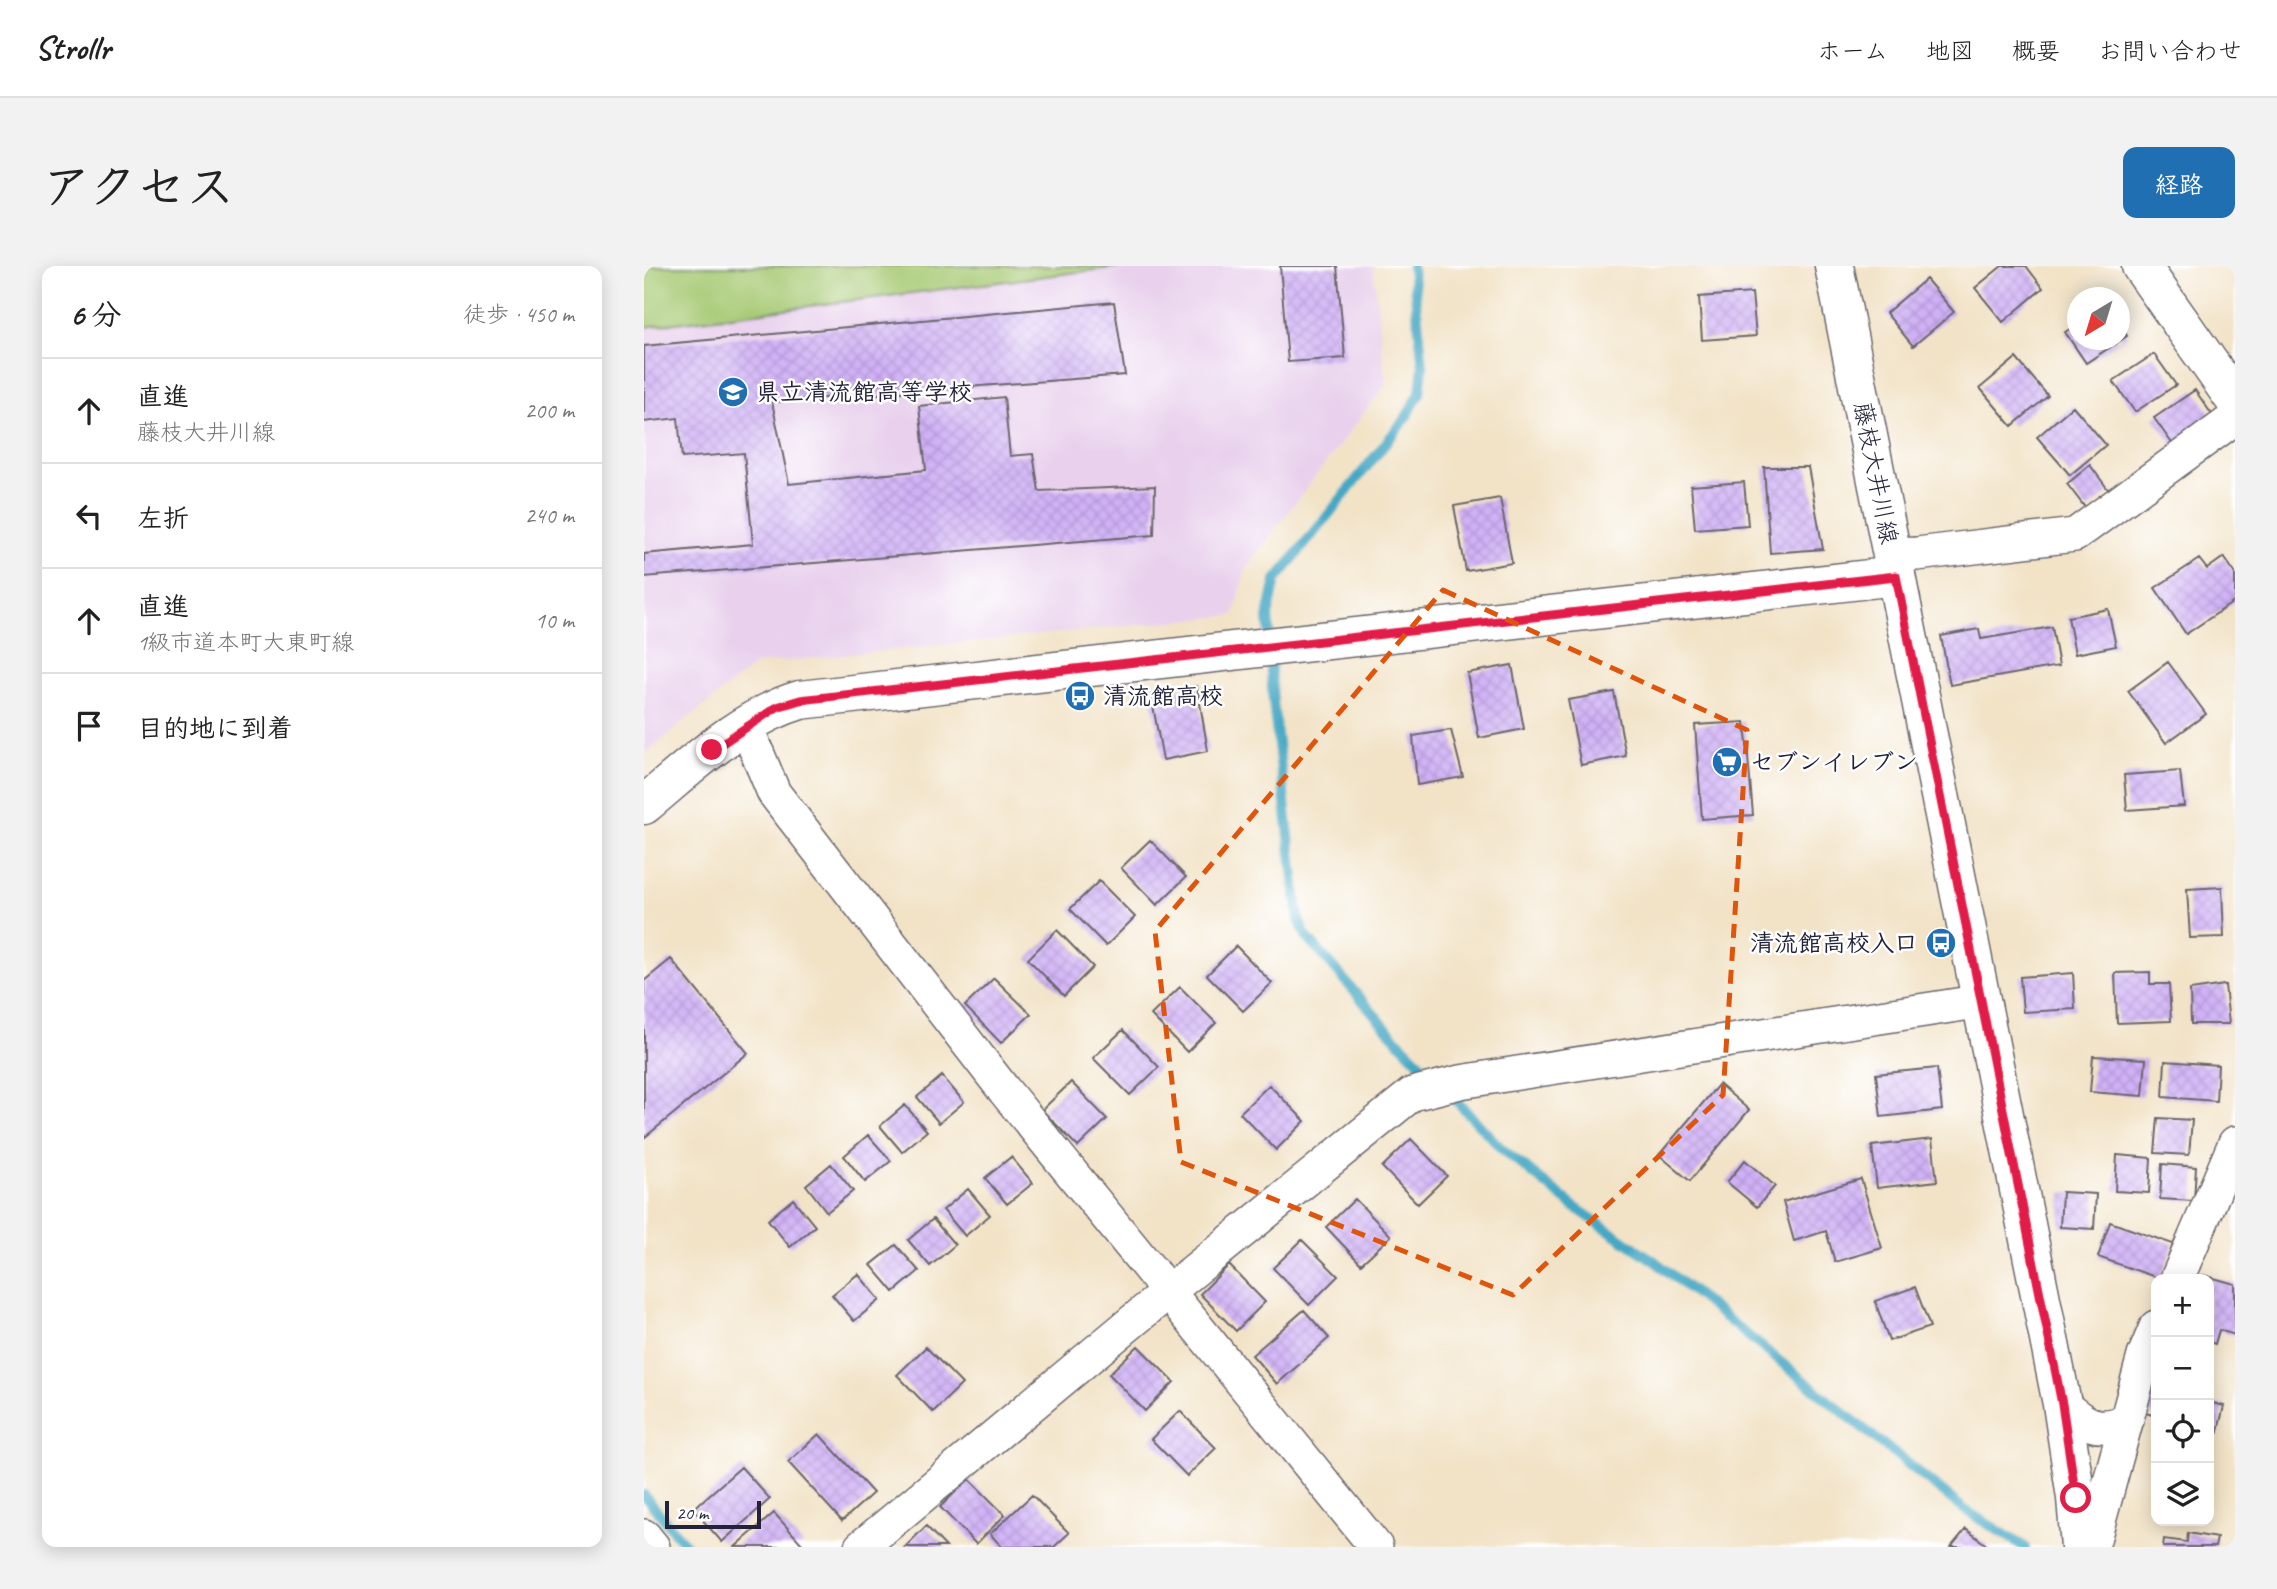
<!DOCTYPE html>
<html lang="ja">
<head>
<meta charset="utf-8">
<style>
  :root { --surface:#fff; --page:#f2f2f2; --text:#222; --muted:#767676; --line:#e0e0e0; --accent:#1f6fb2 }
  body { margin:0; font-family:Caveat,"Klee One",sans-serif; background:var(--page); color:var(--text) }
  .controls { position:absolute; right:21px; bottom:21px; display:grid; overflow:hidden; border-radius:14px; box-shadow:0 4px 18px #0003 }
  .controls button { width:63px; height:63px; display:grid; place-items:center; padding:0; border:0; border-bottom:2px solid var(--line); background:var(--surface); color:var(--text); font:35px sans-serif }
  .compass { position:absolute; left:1423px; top:21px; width:63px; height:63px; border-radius:50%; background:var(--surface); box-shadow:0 4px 18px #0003; rotate:218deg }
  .scale { position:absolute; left:21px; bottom:18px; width:96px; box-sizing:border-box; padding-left:7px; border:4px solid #22223b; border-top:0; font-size:19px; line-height:24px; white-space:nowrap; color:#22223b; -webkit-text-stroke:5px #fff; paint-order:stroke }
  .stop { position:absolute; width:21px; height:21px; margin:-16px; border:5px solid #e11d48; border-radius:50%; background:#fff }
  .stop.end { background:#e11d48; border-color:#fff; box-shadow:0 2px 7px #0008 }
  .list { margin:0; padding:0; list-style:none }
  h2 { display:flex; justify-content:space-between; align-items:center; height:91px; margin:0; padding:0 28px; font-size:30px }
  h2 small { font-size:23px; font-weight:400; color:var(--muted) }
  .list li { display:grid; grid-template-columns:46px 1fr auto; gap:21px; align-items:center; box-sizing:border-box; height:105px; padding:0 28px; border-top:2px solid var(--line) }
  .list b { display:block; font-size:26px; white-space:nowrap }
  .list p { margin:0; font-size:23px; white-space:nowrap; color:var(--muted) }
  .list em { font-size:23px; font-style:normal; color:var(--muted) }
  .icon { flex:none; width:38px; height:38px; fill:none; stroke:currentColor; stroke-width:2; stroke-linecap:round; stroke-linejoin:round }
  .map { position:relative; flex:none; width:1591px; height:1281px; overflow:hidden; border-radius:14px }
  header { display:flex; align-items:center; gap:42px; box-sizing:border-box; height:98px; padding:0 35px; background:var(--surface); border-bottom:2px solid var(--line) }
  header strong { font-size:33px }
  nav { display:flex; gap:38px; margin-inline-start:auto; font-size:24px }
  .intro { display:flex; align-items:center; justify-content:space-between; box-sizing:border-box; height:168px; padding:0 42px }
  h1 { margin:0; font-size:49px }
  .button { padding:18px 32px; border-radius:14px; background:var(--accent); color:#fff; font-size:24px; font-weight:700 }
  main { display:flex; gap:42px; padding:0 42px }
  aside { flex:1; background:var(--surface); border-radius:14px; box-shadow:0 4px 18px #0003 }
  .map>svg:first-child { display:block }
  .built { fill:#e9d1ed }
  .grass { fill:#a6c972; stroke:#647656; stroke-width:2 }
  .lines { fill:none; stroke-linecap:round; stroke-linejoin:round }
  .stream { stroke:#44a8c4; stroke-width:10 }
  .building { fill:url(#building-cross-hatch) }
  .street-casing { stroke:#6b666c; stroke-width:36 }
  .secondary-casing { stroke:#6b666c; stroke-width:41 }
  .primary-casing { stroke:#6b666c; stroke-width:41 }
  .street { stroke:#fff; stroke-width:33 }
  .secondary { stroke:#fff; stroke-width:38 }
  .primary { stroke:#fff; stroke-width:38 }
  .route { stroke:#e11d48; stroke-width:9 }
  .marked { fill:none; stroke:#de560e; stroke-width:5; stroke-dasharray:14 9; stroke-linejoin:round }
  .labels { text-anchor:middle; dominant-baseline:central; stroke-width:5; stroke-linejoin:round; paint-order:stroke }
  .poi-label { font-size:24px; font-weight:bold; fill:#22223b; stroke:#fff; text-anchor:start }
  .street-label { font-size:24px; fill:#22223b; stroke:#fff }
</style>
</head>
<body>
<header>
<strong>Strollr</strong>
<nav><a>ホーム</a><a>地図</a><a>概要</a><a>お問い合わせ</a></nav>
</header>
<div class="intro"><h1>アクセス</h1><a class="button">経路</a></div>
<main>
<aside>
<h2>6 分<small>徒歩 · 450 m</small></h2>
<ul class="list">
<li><svg class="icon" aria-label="ahead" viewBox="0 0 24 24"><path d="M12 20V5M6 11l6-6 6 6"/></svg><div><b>直進</b><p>藤枝大井川線</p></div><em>200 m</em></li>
<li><svg class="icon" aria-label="left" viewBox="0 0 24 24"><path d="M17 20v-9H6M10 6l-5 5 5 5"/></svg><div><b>左折</b></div><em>240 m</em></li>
<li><svg class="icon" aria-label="ahead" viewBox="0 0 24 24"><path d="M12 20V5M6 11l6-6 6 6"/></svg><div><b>直進</b><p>1級市道本町大東町線</p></div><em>10 m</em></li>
<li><svg class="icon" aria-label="arrive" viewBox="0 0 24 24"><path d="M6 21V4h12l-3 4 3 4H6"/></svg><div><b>目的地に到着</b></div></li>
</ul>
</aside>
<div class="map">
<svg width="1591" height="1281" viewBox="0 0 1591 1281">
  <defs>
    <pattern id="building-cross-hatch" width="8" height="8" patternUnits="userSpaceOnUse" patternTransform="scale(1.75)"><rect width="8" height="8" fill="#d0b1f6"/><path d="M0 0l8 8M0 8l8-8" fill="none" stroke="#b298d4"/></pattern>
  </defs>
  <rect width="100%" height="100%" fill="#fff"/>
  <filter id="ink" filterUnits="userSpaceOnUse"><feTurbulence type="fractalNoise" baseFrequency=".0143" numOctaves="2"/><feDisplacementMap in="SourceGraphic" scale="14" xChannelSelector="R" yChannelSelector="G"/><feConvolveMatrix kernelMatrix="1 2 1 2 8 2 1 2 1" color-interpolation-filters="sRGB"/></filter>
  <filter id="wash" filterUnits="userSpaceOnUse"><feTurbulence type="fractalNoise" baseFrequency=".00686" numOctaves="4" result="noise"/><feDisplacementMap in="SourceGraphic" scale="28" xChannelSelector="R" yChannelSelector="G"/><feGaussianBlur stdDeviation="1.57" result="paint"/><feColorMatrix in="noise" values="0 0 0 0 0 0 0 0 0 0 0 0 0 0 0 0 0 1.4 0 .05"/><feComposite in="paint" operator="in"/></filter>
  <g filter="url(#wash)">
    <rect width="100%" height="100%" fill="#f2e3c7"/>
    <path class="built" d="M 0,0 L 729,0 L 742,118 L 603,300 L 590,349 L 112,398 L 0,488 Z"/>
    <path class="grass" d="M 0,0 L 482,0 L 0,61 Z"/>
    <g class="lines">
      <path class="stream" d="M 626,374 L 624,350 L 632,314 L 761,153 L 776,127 L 779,100 L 768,0
        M 626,389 L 629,436 L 655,654 L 662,670 L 744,764 L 792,814
        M 803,825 L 857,882 L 929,940 L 1012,996 L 1321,1244 L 1381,1281
        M 0,1229 L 43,1281"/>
    </g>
    <g id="blocks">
      <path class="building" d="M 636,0 L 693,0 L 701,92 L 644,96 Z
        M 1358,0 L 1382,0 L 1399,22 L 1359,56 L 1331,22 Z
        M 1282,13 L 1310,46 L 1269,80 L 1242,47 Z
        M 1108,27 L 1112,70 L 1058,74 L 1055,31 Z
        M 470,36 L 481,109 L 128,136 L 145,218 L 282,204 L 275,140 L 360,131 L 366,190 L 389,188 L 395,225 L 511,220 L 510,269 L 0,311 L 0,288 L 109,278 L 100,187 L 38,192 L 34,152 L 0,156 L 0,80 Z
        M 1434,58 L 1434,74 L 1476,74 L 1476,58 L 1483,70 L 1442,97 L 1421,66 Z
        M 1510,88 L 1532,119 L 1491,146 L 1469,115 Z
        M 1372,92 L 1404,130 L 1368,160 L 1336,122 Z
        M 1551,124 L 1573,156 L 1532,183 L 1510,152 Z
        M 1429,140 L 1462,179 L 1426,209 L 1393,171 Z
        M 1446,199 L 1466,226 L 1443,244 L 1423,218 Z
        M 1120,201 L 1164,201 L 1179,283 L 1126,287 Z
        M 1100,216 L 1104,259 L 1051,263 L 1047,220 Z
        M 856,232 L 868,297 L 822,305 L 810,240 Z
        M 1580,291 L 1591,307 L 1591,335 L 1542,368 L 1511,322 L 1555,293 L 1563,303 Z
        M 1464,343 L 1472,380 L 1431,388 L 1424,351 Z
        M 1408,361 L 1415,400 L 1306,419 L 1297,370 L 1335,363 L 1337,373 Z
        M 1524,396 L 1562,448 L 1522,477 L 1484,425 Z
        M 868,399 L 880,463 L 835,472 L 823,407 Z
        M 553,420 L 564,485 L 519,494 L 507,429 Z
        M 970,426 L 982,490 L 937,499 L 924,434 Z
        M 1101,456 L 1109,549 L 1058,553 L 1051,459 Z
        M 807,464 L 819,511 L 773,519 L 769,470 Z
        M 1536,505 L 1540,540 L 1483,544 L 1480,509 Z
        M 506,574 L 542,611 L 513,639 L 477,602 Z
        M 455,615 L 491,651 L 462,680 L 426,643 Z
        M 1578,621 L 1580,671 L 1546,672 L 1543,623 Z
        M 413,664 L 449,701 L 420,730 L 384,693 Z
        M 592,680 L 628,717 L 599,745 L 563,709 Z
        M 27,693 L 104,787 L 0,872 L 0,715 Z
        M 1506,706 L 1506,718 L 1525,718 L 1527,755 L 1473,757 L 1471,707 Z
        M 1429,707 L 1431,743 L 1379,746 L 1376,711 Z
        M 350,712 L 387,748 L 357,777 L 321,740 Z
        M 1581,719 L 1585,758 L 1547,758 L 1546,724 Z
        M 536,721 L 572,757 L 543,786 L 507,749 Z
        M 479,764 L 515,801 L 486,829 L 449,792 Z
        M 1449,790 L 1502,793 L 1499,830 L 1446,826 Z
        M 1521,795 L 1574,799 L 1572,835 L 1519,831 Z
        M 1293,802 L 1298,844 L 1237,851 L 1232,808 Z
        M 298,810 L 320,836 L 295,857 L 273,831 Z
        M 427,816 L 463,853 L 434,881 L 398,844 Z
        M 1075,818 L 1105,844 L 1046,915 L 1015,889 Z
        M 625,819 L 661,855 L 632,884 L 596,847 Z
        M 261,839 L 283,865 L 258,886 L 236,860 Z
        M 1514,852 L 1548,854 L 1545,889 L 1511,887 Z
        M 224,869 L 247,895 L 221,916 L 200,890 Z
        M 767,873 L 803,910 L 774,938 L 738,901 Z
        M 1288,873 L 1293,915 L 1233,922 L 1228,880 Z
        M 1473,889 L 1507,892 L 1505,927 L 1471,925 Z
        M 367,891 L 389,917 L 363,938 L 341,912 Z
        M 1101,894 L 1131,920 L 1113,941 L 1083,916 Z
        M 187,898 L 209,925 L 183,946 L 162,919 Z
        M 1518,898 L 1552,901 L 1550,935 L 1516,933 Z
        M 1217,913 L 1238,982 L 1191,996 L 1182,965 L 1150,975 L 1139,936 Z
        M 324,923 L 346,949 L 321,970 L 299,944 Z
        M 1418,926 L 1452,928 L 1450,963 L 1416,961 Z
        M 149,933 L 171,960 L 146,981 L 124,954 Z
        M 711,933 L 747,970 L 717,998 L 682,961 Z
        M 289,953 L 311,979 L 286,1000 L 264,974 Z
        M 1466,956 L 1529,978 L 1517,1013 L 1454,991 Z
        M 658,974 L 694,1010 L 665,1039 L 629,1002 Z
        M 252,979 L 275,1005 L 250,1026 L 227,999 Z
        M 585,999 L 621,1036 L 592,1065 L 556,1028 Z
        M 214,1008 L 236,1034 L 210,1055 L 188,1029 Z
        M 1559,1009 L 1591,1018 L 1591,1069 L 1575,1064 L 1571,1078 L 1565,1076 L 1565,1013 L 1558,1013 Z
        M 1271,1021 L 1286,1061 L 1245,1075 L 1231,1035 Z
        M 660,1044 L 685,1072 L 633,1118 L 608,1089 Z
        M 494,1080 L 530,1116 L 501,1145 L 465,1108 Z
        M 282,1081 L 318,1118 L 289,1146 L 253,1109 Z
        M 1505,1122 L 1512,1124 L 1512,1150 L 1498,1146 Z
        M 1565,1136 L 1580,1140 L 1573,1169 L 1565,1167 Z
        M 536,1145 L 572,1182 L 543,1210 L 507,1173 Z
        M 175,1168 L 229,1227 L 198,1255 L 144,1196 Z
        M 97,1201 L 126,1233 L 78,1276 L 49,1243 Z
        M 325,1213 L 361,1249 L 332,1278 L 296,1241 Z
        M 388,1229 L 425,1267 L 410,1281 L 358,1281 L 346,1268 Z
        M 130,1247 L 159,1279 L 156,1281 L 91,1281 Z
        M 282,1260 L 302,1281 L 261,1281 Z
        M 1322,1263 L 1345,1281 L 1307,1281 Z
        M 1544,1267 L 1573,1272 L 1571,1281 L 1519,1281 L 1520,1273 L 1543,1276 Z"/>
    </g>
  </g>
  <g filter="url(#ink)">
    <use href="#blocks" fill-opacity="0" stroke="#6b666c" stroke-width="2"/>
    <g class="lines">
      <g class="street-casing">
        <path id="street" d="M 1248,289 L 1273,288 L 1431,269 L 1591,152
          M 102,460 L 130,527 L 360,824 L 732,1281
          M 1533,1013 L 1591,877
          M 1418,1138 C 1440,1157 1453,1168 1483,1154
          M 0,1270 L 9,1281
          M 217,1281 L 525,1025 L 768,828 L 816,816 L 1339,735
          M 1448,1281 L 1500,1090 L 1512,1061"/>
      </g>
      <g class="secondary-casing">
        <path id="secondary" d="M 1497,0 L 1591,134
          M 0,539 C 47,500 96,452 156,434 L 1252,310"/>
      </g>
      <g class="primary-casing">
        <path id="primary" d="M 1190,0 L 1418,1138 L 1432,1232 L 1436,1281"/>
      </g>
      <use href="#street" class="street"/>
      <use href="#secondary" class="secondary"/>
      <use href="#primary" class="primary"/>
    </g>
  </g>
  <g class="lines" filter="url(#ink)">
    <path class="route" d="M 68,484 L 133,441 L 156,434 L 1252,310 L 1418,1138 L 1432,1232"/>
  </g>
  <path class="marked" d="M 799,324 L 1103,464 L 1079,829 L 869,1029 L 537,896 L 511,665 Z"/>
  <defs>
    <g id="school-disc" transform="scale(1.575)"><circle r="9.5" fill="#1f6fb2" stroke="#fff"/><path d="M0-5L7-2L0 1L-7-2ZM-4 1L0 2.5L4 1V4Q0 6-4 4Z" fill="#fff"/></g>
    <g id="bus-disc" transform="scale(1.575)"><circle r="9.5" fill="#1f6fb2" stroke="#fff"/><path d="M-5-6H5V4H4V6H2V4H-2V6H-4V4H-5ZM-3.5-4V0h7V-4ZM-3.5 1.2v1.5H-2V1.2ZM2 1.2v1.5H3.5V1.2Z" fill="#fff"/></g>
    <g id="supermarket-disc" transform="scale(1.575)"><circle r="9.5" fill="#1f6fb2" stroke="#fff"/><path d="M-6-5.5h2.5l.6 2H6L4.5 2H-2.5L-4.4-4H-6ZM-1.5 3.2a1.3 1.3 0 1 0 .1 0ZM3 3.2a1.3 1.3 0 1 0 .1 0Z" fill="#fff"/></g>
  </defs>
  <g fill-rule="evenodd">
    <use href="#school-disc" x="89" y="126"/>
    <use href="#bus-disc" x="436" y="430"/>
    <use href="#supermarket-disc" x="1083" y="496"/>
    <use href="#bus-disc" x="1297" y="677"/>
  </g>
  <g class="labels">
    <g class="poi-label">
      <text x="112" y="126">県立清流館高等学校</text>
      <text x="459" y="430">清流館高校</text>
      <text x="1106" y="496">セブンイレブン</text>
      <text x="1274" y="677" text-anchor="end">清流館高校入口</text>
    </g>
    <g class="street-label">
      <text transform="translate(1232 207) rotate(79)">藤枝大井川線</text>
    </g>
  </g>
</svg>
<div class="controls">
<button>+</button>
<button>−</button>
<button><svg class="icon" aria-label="locate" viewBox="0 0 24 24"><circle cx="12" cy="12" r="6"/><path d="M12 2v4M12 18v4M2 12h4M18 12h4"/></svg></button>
<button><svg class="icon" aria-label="layers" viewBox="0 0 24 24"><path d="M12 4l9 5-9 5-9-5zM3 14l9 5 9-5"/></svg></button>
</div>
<svg class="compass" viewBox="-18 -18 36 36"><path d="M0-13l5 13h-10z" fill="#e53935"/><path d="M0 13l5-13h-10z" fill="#767676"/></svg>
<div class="scale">20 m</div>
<div class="stop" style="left:1432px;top:1232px"></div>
<div class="stop end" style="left:68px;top:484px"></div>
</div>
</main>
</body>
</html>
